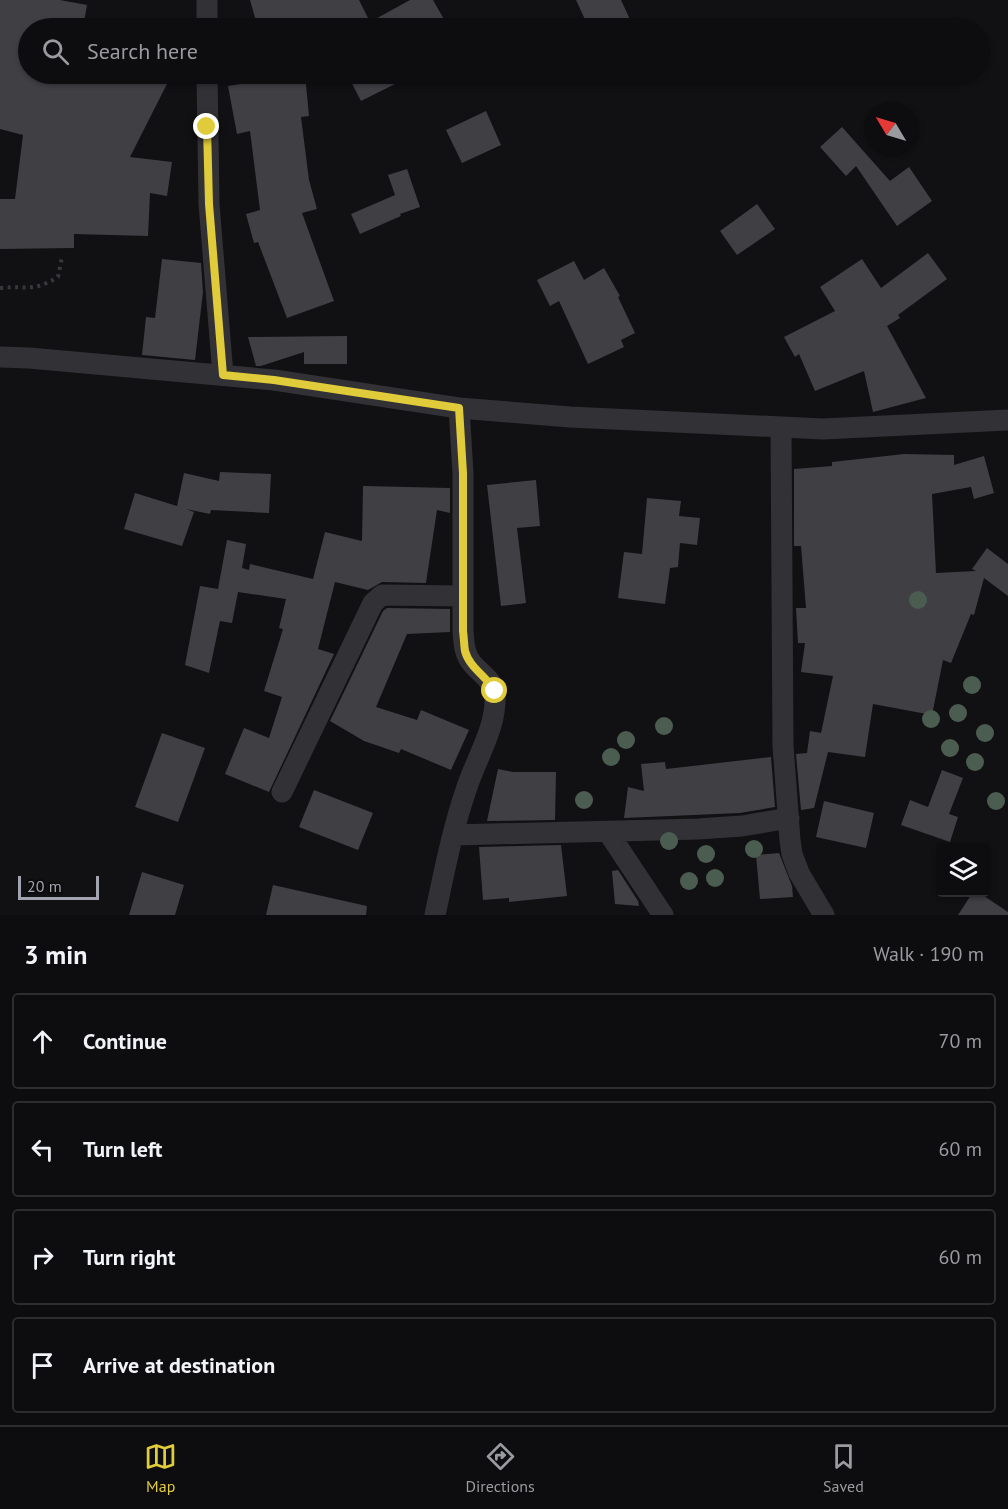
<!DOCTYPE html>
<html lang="en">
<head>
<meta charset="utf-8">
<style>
  :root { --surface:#0d0c0e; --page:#161517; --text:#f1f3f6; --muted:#9a9b9e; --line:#2d2c2e; --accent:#e0cb3a }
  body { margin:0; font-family:"PT Sans",sans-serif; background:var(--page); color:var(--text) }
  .controls { position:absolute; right:18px; bottom:18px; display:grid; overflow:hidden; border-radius:6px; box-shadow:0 2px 4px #0004 }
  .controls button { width:54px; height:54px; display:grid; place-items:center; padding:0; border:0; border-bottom:2px solid var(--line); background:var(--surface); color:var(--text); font:30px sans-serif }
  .compass { position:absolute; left:864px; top:102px; width:54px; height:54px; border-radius:50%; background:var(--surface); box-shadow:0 2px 4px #0004; rotate:308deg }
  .scale { position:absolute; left:18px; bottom:15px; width:81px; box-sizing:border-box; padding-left:6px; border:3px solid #a3a4b1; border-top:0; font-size:16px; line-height:21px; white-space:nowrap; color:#a3a4b1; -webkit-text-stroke:4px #0c0b0c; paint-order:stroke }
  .stop { position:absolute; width:18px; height:18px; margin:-14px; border:4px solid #e0cb3a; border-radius:50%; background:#fff }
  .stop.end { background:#e0cb3a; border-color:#fff; box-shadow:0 2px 6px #0008 }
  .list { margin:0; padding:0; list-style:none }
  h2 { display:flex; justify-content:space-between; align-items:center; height:78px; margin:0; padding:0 24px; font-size:26px }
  h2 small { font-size:20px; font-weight:400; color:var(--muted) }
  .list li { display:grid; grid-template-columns:39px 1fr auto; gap:18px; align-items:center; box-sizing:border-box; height:96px; margin:0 12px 12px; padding:0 12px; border:2px solid var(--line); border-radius:6px }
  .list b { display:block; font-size:22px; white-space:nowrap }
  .list em { font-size:20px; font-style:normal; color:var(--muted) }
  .icon { flex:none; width:33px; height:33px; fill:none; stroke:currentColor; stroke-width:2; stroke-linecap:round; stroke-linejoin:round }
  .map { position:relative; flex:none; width:1008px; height:915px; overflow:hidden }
  .search { position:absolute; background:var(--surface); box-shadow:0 2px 4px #0004; left:18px; right:18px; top:18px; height:66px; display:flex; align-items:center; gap:15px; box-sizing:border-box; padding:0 21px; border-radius:33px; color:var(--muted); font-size:22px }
  .sheet { height:510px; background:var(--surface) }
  nav { display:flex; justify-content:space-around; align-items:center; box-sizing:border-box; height:84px; border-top:2px solid var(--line); background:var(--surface); font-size:16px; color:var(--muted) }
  nav a { display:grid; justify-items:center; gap:3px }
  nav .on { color:var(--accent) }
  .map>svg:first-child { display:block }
  .building { fill:#403f44 }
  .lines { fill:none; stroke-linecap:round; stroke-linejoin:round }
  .path { stroke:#38383d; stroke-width:4; stroke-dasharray:3 4.5; stroke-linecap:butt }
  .minor { stroke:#323236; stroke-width:21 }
  .tree { fill:#4b5c51 }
  .route { stroke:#e0cb3a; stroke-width:8 }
</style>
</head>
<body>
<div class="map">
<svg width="1008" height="915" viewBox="0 0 1008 915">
  <rect width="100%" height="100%" fill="#111012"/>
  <path class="building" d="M 0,0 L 60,0 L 87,5 L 83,28 L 28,28 L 28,74 L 172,74 L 130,157 L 172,162 L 167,196 L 150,193 L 148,236 L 74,234 L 74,248 L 0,249 L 0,199 L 15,199 L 23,135 L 0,129 Z
    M 250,0 L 359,0 L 370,22 L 410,0 L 433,0 L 449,28 L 258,28 Z
    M 576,0 L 621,0 L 634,28 L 589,28 Z
    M 265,74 L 305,74 L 309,116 L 301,117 L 309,180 L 317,209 L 302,213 L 334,301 L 287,318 L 258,242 L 254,243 L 246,214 L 260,210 L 250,131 L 237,134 L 228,86 L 266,80 Z
    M 347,74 L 415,74 L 361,101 Z
    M 486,111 L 501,145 L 462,163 L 446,130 Z
    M 842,127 L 890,181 L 909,167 L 932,201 L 897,226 L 856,166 L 846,176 L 820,147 Z
    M 407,169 L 420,207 L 400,214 L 401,216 L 360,234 L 351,214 L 395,195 L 388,175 Z
    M 757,204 L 775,229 L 737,255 L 720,231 Z
    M 928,253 L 947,279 L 898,315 L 900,318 L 887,326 L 926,398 L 873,412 L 864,371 L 815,391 L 799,354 L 795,357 L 784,337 L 835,311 L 820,287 L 862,259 L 881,288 Z
    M 162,259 L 201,263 L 203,292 L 195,360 L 142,355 L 146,317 L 155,318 Z
    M 574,261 L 584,280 L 604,268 L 620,296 L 618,297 L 635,333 L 621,340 L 624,347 L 588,364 L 559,301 L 550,306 L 537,280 Z
    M 347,336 L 347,364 L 304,364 L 304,352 L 261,366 L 256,366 L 248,337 Z
    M 904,454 L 954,455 L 954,465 L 984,456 L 994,493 L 974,499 L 971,487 L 932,494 L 936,573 L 976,571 L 972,569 L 987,548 L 1008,564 L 1008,596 L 984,578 L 974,615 L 971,614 L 951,663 L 943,660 L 932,715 L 873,704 L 865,757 L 828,752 L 814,808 L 801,810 L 796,754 L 807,753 L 810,731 L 821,733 L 833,676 L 801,672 L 805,643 L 798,643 L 796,608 L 806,608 L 801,546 L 794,546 L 794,469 L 832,466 L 832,462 Z
    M 220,472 L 271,474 L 269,513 L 211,510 L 210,514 L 186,509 L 194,512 L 182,546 L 124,529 L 135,493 L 177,506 L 184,473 L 219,481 Z
    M 536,480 L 540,526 L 517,528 L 526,603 L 501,606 L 487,485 Z
    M 363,486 L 450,488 L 450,513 L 437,510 L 426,583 L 382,582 L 368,590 L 335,582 L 318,649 L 334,654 L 269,792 L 225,774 L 244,728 L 269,738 L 282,697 L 264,691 L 283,629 L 279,628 L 286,599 L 238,592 L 232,623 L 220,621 L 209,673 L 185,665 L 200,586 L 218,589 L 227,540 L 246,544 L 242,568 L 249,570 L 250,564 L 313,579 L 325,532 L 362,541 Z
    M 647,498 L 681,501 L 679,516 L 700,518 L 697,545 L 680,543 L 678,567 L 670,568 L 665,604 L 618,598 L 624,552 L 642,554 Z
    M 387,608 L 450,609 L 450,632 L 407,634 L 376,707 L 417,720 L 421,710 L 469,730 L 451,770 L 401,749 L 399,753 L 364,741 L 330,721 L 383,611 Z
    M 162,733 L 205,748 L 178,822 L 135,807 Z
    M 771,757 L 775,807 L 740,813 L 624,818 L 628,787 L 644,791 L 641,764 L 665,762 L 666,769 Z
    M 498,769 L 513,772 L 556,772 L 555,820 L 487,821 Z
    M 942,770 L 963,778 L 949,814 L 958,817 L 950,842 L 901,825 L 910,800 L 928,807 Z
    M 314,790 L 373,813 L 358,850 L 299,827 Z
    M 824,801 L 874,813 L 866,848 L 816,837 Z
    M 561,845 L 567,896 L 509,902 L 509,898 L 483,900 L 479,847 Z
    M 779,853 L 792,886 L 793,897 L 760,899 L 756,855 Z
    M 618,870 L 638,901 L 639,906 L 615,904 L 612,871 Z
    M 142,872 L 184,885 L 175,915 L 129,915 Z
    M 273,885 L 367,906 L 366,915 L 266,915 Z
    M 973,892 L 978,892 L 1008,912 L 1008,915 L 958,915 Z"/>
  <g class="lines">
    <path class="path" d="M 0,288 C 28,285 31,293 58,277 L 62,257"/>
    <path class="minor" d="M 207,28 L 207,0
      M 207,74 L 209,204 L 223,375
      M 0,357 L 29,358 L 274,380 L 459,408 L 570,417 L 823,429 L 1008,420
      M 781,427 L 783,746 L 790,840 L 792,854 L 799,873 L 824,915
      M 282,792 L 373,603 L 382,595 L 463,596
      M 608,832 L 663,915
      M 453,835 L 698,829 L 742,826 L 789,818
      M 435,915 C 444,873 452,831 466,790 C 476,758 497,728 495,694 C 494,680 478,672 471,662 C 464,653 464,642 463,631 L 463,473 L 459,408"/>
  </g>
  <g class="tree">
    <circle cx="918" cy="600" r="9"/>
    <circle cx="972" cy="685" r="9"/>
    <circle cx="958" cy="713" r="9"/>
    <circle cx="931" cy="719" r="9"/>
    <circle cx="664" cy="726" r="9"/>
    <circle cx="985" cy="733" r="9"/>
    <circle cx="626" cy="740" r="9"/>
    <circle cx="950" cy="748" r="9"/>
    <circle cx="611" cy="757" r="9"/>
    <circle cx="975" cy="762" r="9"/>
    <circle cx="584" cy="800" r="9"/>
    <circle cx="996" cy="801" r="9"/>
    <circle cx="669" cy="841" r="9"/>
    <circle cx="754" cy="849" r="9"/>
    <circle cx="706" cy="854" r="9"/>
    <circle cx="715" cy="878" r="9"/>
    <circle cx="689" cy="881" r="9"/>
  </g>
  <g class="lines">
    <path class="route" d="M 207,127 L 209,204 L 223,375 L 274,380 L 459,408 L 463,473 L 463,631 C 464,638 464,645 465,651 C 469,667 487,677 495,691"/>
  </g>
</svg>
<div class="controls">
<button><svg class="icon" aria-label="layers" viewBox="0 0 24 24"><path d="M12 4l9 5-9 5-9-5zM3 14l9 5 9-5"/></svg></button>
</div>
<svg class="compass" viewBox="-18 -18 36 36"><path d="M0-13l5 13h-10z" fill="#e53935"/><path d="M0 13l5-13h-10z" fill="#9a9b9e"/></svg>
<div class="scale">20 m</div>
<div class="stop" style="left:495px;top:691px"></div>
<div class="stop end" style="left:207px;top:127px"></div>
<div class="search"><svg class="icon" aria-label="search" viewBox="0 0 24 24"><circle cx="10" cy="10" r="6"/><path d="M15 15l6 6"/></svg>Search here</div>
</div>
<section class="sheet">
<h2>3 min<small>Walk · 190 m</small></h2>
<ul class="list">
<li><svg class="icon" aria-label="ahead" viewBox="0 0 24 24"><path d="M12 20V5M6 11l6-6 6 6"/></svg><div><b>Continue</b></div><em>70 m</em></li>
<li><svg class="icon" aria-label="left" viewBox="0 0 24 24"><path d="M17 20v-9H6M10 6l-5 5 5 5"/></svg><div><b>Turn left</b></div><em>60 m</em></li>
<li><svg class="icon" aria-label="right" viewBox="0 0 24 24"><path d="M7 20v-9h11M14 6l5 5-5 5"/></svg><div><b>Turn right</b></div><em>60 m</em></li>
<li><svg class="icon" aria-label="arrive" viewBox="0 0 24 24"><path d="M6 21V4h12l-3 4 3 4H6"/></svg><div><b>Arrive at destination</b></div></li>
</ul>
</section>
<nav>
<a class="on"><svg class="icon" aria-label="map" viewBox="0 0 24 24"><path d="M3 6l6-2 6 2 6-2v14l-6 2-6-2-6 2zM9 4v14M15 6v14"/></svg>Map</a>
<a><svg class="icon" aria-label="directions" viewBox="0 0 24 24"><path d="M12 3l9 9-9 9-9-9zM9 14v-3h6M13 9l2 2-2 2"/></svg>Directions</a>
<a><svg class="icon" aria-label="saved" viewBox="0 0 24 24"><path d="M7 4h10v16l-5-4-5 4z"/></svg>Saved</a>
</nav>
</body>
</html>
